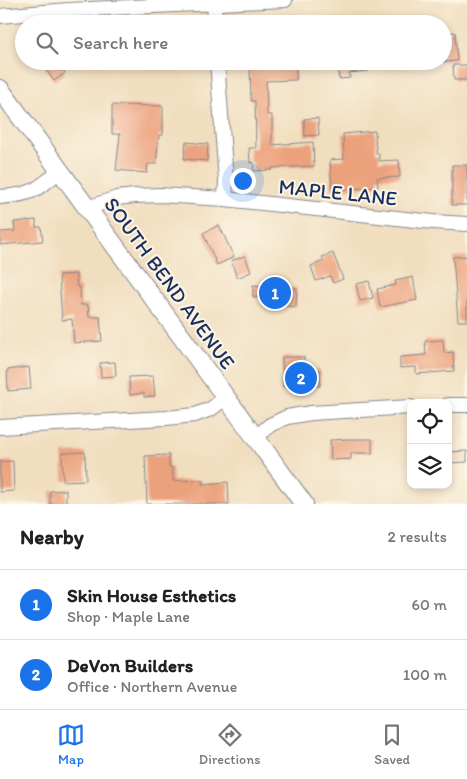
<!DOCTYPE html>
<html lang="en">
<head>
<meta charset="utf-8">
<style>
  :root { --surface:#fff; --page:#f6f6f6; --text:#222; --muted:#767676; --line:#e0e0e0; --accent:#1a73e8 }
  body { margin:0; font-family:Itim,sans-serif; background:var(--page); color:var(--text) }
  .controls { position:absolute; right:15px; bottom:15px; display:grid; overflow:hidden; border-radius:10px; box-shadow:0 2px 8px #0003 }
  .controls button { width:45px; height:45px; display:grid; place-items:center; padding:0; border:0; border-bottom:1px solid var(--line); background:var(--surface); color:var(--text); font:25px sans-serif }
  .you { position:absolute; left:242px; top:180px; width:18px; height:18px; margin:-12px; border:4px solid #fff; border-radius:50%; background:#1a73e8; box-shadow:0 0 0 8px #1a73e833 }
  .badge { display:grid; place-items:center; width:32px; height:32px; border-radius:50%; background:var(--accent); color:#fff; font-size:16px; font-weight:700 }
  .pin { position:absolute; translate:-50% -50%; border:2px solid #fff; box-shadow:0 1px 5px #0006 }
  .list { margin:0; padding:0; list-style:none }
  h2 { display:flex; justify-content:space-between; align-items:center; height:65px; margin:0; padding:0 20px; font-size:21px }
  h2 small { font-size:16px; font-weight:400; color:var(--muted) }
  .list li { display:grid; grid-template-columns:32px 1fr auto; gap:15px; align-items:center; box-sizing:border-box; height:70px; padding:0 20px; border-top:1px solid var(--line) }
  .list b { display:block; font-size:19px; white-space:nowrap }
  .list p { margin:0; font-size:16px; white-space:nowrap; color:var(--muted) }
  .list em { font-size:16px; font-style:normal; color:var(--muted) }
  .icon { flex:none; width:28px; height:28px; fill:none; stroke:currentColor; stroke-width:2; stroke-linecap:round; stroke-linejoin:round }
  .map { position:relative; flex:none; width:467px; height:504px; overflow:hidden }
  .search { position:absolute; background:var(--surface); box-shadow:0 2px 8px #0003; left:15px; right:15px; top:15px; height:55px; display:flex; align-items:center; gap:12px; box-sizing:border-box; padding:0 18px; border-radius:28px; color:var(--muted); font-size:19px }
  .sheet { height:205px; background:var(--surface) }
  nav { display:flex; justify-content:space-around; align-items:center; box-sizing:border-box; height:70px; border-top:1px solid var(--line); background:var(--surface); font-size:14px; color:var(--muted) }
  nav a { display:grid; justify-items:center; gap:2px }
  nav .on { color:var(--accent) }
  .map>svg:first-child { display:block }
  .building { fill:#eca17d }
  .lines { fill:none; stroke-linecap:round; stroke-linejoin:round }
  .minor-casing { stroke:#86868e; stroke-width:16 }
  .major-casing { stroke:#86868e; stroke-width:20 }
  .minor { stroke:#fff; stroke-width:14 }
  .major { stroke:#fff; stroke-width:18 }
  .labels { text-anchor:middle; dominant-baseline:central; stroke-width:4; stroke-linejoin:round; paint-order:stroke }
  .street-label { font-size:21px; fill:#1b2f5e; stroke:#fcf5e5 }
</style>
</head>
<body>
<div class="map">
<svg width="467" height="504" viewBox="0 0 467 504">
  <rect width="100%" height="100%" fill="#fcf5e5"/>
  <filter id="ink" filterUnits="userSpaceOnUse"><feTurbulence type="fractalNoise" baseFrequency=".02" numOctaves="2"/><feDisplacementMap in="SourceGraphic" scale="10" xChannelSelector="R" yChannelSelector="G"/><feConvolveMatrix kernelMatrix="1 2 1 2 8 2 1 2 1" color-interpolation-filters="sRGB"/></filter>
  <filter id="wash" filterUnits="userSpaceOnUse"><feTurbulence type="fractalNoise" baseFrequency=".0096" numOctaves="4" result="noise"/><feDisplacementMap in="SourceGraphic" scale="20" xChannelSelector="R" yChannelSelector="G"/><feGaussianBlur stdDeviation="1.12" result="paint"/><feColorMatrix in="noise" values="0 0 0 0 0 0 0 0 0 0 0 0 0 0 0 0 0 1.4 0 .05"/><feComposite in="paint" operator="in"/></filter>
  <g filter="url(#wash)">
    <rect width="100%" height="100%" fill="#f1debf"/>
    <g id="blocks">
      <path class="building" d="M 455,32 L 457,61 L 443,62 L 443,33 Z
        M 40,61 L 73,61 L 62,69 L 65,73 L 54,81 Z
        M 337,61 L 369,61 L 369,71 L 349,73 L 350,78 L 339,79 Z
        M 296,65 L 296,80 L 266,81 L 267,115 L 272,115 L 272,145 L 313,142 L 314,166 L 272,168 L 272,170 L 254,171 L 253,162 L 250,163 L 249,148 L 256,148 L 255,101 L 251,101 L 250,67 Z
        M 453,65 L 467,65 L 467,80 L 454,80 Z
        M 112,105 L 163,106 L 163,135 L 159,135 L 156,164 L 148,164 L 147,173 L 116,170 L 120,134 L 112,134 Z
        M 318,118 L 319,135 L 305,136 L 304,119 Z
        M 375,131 L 376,153 L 379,153 L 379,161 L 399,160 L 400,177 L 377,178 L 378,187 L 332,190 L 330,160 L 344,159 L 343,134 Z
        M 186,142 L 208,144 L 207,161 L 184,159 Z
        M 452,165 L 467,165 L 467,205 L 452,205 Z
        M 36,220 L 36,227 L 41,227 L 43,241 L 0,245 L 0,232 L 15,231 L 14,222 Z
        M 219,225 L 234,257 L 217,265 L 203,233 Z
        M 333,253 L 343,279 L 333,283 L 330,276 L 316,281 L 311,266 L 324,261 L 322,257 Z
        M 245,256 L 251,272 L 237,278 L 231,261 Z
        M 467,256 L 467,321 L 458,321 L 453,257 Z
        M 76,274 L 77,287 L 80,287 L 81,305 L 88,305 L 89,317 L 100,317 L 102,341 L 74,343 L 72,319 L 62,320 L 59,275 Z
        M 413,277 L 417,300 L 380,307 L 377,289 L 396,285 L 395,281 Z
        M 369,281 L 373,298 L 360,301 L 356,284 Z
        M 253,285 L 297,288 L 296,307 L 284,306 L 284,300 L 253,297 Z
        M 443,340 L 444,353 L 453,352 L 454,371 L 416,374 L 416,367 L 400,368 L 400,357 L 426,355 L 425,341 Z
        M 282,357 L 304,357 L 304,370 L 320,370 L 320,386 L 283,387 Z
        M 115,362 L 116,376 L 101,377 L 100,363 Z
        M 29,367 L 31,389 L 8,391 L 7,370 Z
        M 153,376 L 155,396 L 144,397 L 144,393 L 130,395 L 129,377 Z
        M 350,439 L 372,439 L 372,453 L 351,453 L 351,459 L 331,460 L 330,440 Z
        M 467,451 L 467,462 L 448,463 L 448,452 Z
        M 85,452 L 86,480 L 63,481 L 62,453 Z
        M 169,455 L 169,467 L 172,467 L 173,481 L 202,480 L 202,484 L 228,482 L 229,504 L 147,504 L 145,456 Z
        M 13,461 L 14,491 L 0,492 L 0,462 Z
        M 66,490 L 66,504 L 50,504 L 50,491 Z"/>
    </g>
  </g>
  <g filter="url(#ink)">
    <use href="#blocks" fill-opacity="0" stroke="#86868e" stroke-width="1"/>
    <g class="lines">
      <g class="minor-casing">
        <path id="minor" d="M 214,0 L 215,24
          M 0,16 L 68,10 L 285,0
          M 217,61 L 226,181 L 225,199
          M 0,197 C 30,195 37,191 59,171
          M 87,208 L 117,198 L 135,196 L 160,195 L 225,199 L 433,222 L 467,224
          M 448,405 L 467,405
          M 0,427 L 166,418 L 195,415 L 211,409 L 226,397
          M 255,438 L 270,425 L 287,417 L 311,413 L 411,407"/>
      </g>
      <g class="major-casing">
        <path id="major" d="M 0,89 L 304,504"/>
      </g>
      <use href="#minor" class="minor"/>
      <use href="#major" class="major"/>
    </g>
  </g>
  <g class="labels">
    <g class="street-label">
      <text transform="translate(338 192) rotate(6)">MAPLE LANE</text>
      <text transform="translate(170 283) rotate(54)">SOUTH BEND AVENUE</text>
    </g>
  </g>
</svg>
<div class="controls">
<button><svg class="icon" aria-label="locate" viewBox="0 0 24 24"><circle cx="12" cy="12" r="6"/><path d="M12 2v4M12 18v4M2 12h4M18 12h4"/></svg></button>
<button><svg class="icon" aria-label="layers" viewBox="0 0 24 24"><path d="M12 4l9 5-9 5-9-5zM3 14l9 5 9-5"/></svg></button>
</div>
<div class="you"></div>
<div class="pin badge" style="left:275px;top:293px">1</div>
<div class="pin badge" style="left:301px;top:378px">2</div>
<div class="search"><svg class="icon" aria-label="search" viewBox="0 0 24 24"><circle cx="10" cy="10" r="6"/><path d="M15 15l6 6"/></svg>Search here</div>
</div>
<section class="sheet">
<h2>Nearby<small>2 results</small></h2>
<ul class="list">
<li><span class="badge">1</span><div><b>Skin House Esthetics</b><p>Shop · Maple Lane</p></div><em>60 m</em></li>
<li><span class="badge">2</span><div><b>DeVon Builders</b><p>Office · Northern Avenue</p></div><em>100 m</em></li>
</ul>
</section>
<nav>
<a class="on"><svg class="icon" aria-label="map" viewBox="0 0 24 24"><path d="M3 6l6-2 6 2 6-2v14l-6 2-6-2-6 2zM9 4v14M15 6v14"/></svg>Map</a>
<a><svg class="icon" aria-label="directions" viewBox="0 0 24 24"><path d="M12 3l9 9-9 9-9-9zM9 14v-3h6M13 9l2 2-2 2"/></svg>Directions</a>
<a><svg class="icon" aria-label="saved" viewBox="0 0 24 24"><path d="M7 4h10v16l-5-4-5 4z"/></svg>Saved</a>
</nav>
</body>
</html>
